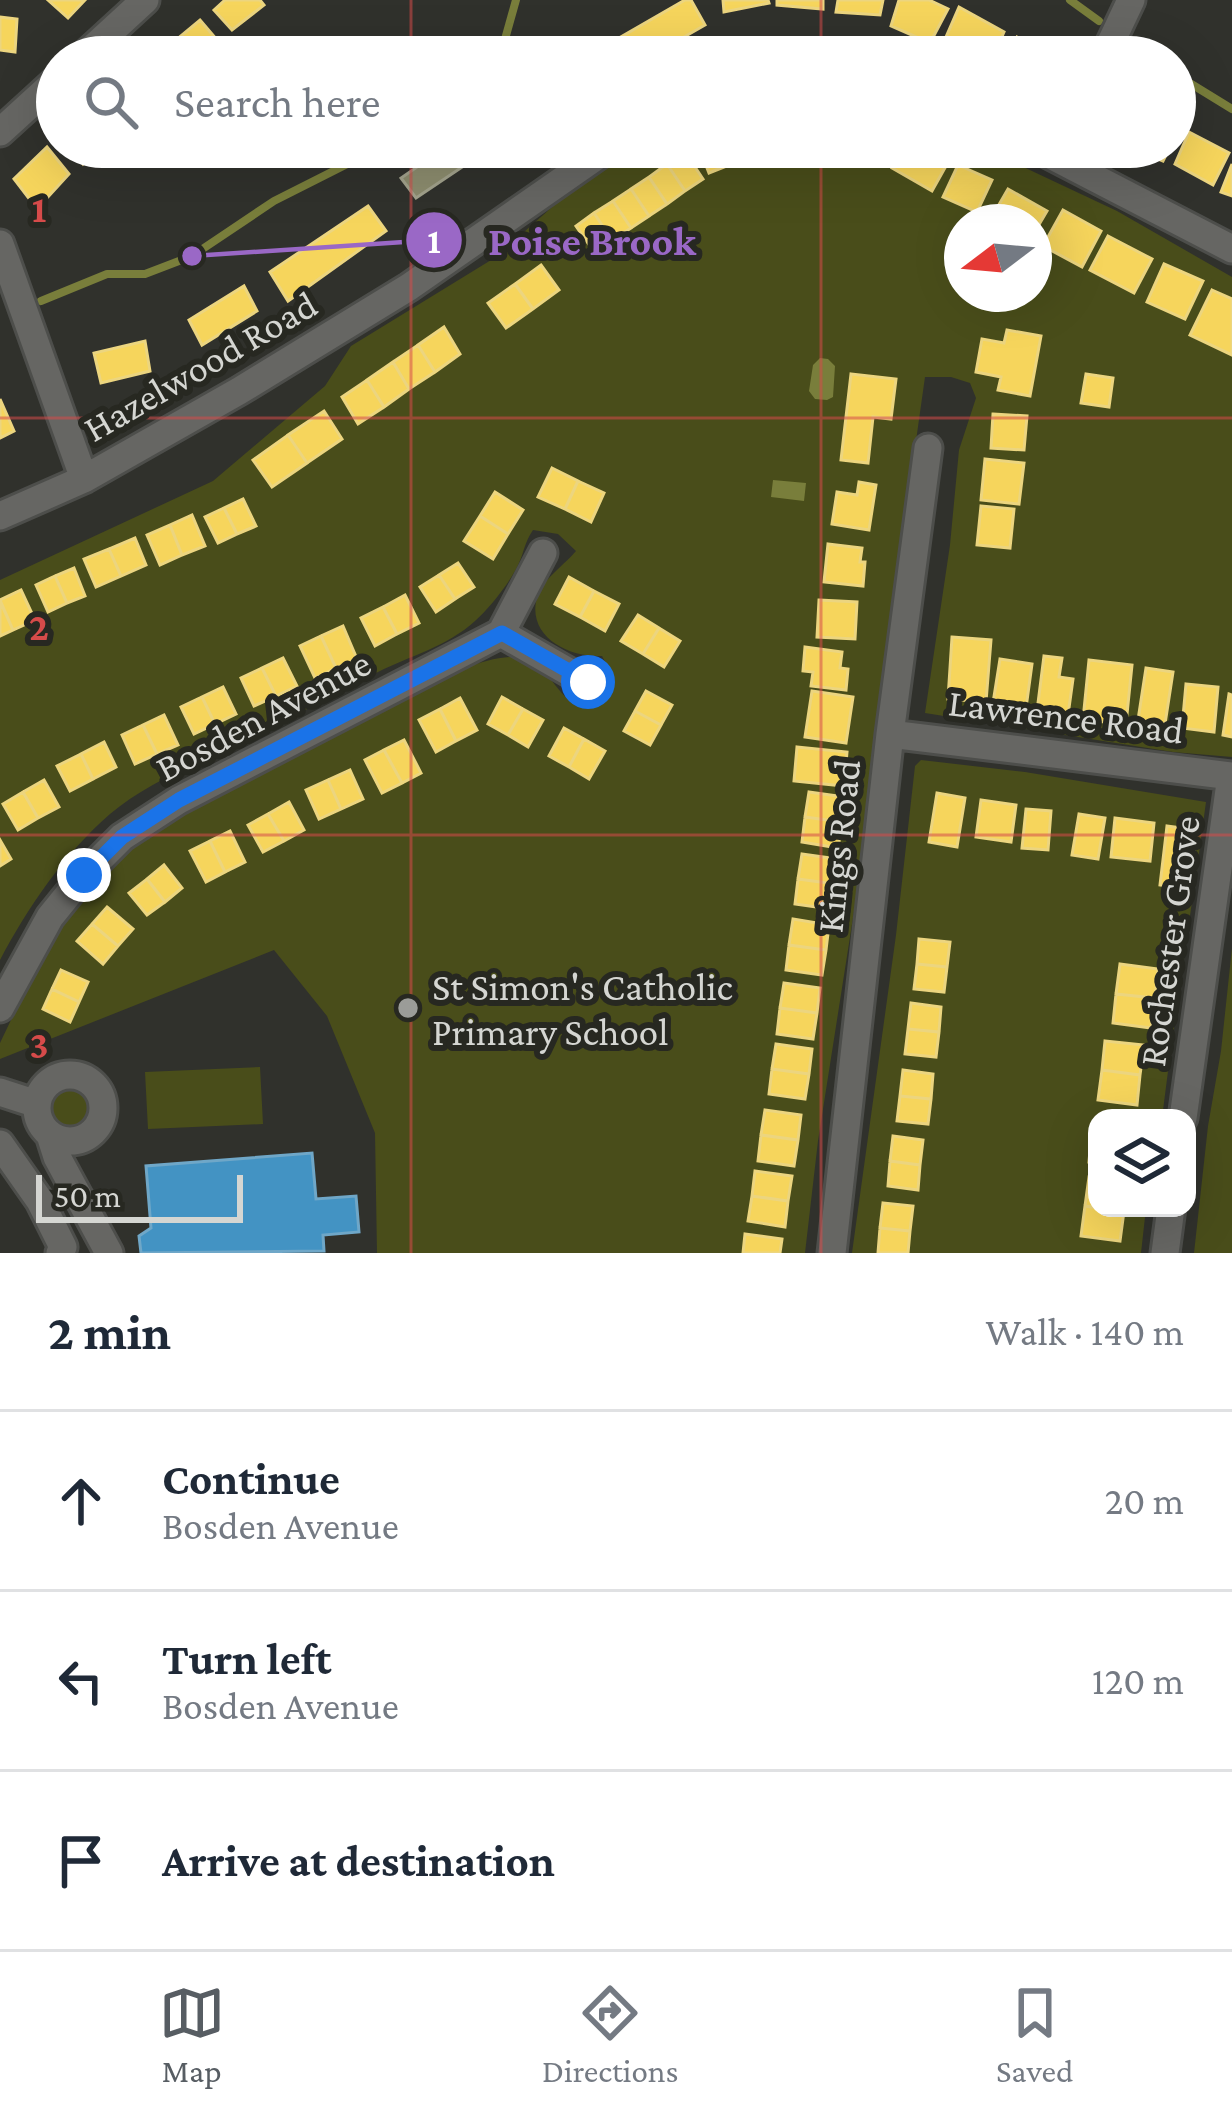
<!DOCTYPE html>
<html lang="en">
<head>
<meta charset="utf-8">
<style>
  :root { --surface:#fff; --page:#f6f6f7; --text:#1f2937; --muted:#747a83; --line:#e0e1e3; --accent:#575d63 }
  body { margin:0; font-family:"Crimson Pro",serif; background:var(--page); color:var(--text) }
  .controls { position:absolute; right:36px; bottom:36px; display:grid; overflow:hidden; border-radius:24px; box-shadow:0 12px 48px #0002 }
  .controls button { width:108px; height:108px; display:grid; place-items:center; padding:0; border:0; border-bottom:3px solid var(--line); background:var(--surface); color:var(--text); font:60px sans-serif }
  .compass { position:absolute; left:944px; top:204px; width:108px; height:108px; border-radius:50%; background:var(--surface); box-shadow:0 12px 48px #0002; rotate:254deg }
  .scale { position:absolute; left:36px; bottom:30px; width:207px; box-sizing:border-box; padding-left:12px; border:6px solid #d5d6d2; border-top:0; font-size:33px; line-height:42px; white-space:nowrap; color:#d5d6d2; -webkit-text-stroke:9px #272821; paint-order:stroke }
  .stop { position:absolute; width:36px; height:36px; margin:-27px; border:9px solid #1a73e8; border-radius:50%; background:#fff }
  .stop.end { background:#1a73e8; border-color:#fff; box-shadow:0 3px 12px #0008 }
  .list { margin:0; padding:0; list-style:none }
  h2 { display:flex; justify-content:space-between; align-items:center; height:156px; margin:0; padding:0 48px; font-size:51px }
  h2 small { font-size:39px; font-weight:400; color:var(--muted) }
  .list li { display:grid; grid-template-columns:78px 1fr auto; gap:36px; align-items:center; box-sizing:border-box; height:180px; padding:0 48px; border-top:3px solid var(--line) }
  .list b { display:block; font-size:45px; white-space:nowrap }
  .list p { margin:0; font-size:39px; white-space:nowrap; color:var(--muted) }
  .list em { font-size:39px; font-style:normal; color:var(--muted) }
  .icon { flex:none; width:66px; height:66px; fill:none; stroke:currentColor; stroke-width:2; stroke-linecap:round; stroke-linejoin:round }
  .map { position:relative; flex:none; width:1232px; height:1253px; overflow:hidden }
  .search { position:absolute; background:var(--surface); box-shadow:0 12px 48px #0002; left:36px; right:36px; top:36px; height:132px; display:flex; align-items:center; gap:30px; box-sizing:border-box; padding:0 42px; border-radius:66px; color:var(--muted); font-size:45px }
  .sheet { height:696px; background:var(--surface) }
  nav { display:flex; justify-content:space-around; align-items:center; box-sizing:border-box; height:168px; border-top:3px solid var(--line); background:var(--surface); font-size:33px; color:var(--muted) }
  nav a { display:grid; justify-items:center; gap:6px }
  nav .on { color:var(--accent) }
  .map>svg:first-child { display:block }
  .green { fill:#494d1a; fill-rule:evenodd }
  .water { fill:#797e3b }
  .homes { fill:#f6d55c; stroke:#ecd57f; stroke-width:3 }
  .schools { fill:#4393c3; stroke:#6fa7c8; stroke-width:3 }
  .industry { fill:#8c8c6e; stroke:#a2a28c; stroke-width:3 }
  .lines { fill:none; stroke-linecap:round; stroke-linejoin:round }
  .stream { stroke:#797e3b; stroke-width:8 }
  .minor-casing { stroke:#4d4e4b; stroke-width:33 }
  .minor { stroke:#666663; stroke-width:27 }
  .route { stroke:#1a73e8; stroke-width:15 }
  .grid { fill:none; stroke:#d64b4a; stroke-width:3; stroke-opacity:0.55 }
  .poi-dot { fill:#9b9c98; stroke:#272821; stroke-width:4.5 }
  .labels { text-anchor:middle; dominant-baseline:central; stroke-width:12; stroke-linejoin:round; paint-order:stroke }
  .street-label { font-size:39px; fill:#d5d6d2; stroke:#272821 }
  .poi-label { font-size:39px; fill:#d5d6d2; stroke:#272821; text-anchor:start }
  .grid-label { font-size:39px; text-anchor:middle; font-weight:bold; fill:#d64b4a; stroke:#272821; stroke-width:12; stroke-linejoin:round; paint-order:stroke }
  .leader { fill:none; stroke:#9a68c6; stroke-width:4.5 }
  .callout-dot { fill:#9a68c6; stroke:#272821; stroke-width:4.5 }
  .mark-label { font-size:36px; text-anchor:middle; font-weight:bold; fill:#fff }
  .callout-label { font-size:42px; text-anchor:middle; font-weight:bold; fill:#9a68c6; stroke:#272821; stroke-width:12; stroke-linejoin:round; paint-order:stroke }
</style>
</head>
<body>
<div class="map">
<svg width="1232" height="1253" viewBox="0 0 1232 1253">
  <rect width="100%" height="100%" fill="#30312c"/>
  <path class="green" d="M 636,147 L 981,147 L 1117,211 L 1232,277 L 1232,757 L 1173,752 L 925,713 L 950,545 L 959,450 L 976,398 L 970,383 L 951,377 L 925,377 L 880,696 L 863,854 L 818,1141 L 805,1253 L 377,1253 L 375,1133 L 327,1016 L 274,950 L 0,1059 L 0,1043 L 51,936 L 127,848 L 249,777 L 341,733 L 466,667 C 484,662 507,653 525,659 C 553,666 563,716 593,705 L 610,671 L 602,656 C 567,658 524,635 538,594 C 544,579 566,563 576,551 L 558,534 L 533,530 C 524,544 525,549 519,563 C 512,580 489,609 475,621 C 448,646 410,656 378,672 C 337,693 297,715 255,735 C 207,759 152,779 110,814 C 65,853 28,907 0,960 L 0,580 L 213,481 L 325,386 L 351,346 L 496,257 L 578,184 ZM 962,222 L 1034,222 L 1034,294 L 962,294 Z
    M 921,760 L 1025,772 L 1206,802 C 1192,907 1175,1012 1162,1118 L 1097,1118 L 1097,1208 L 1146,1208 L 1141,1253 L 852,1253 L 896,935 L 915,766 Z
    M 1232,948 L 1232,1253 L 1194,1253 L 1208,1126 L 1221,1051 Z
    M 260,1067 L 263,1124 L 148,1129 L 145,1072 Z
    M47 1109a23 23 0 1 1 46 0a23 23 0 1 1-46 0Z"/>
  <path class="water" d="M 820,358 L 828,359 L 835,366 L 833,397 L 827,400 L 815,399 L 809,391 L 813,365 Z
    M 773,480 L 806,483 L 804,501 L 771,497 Z"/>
  <path class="homes" d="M 48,0 L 85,0 L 68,18 Z
    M 225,0 L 260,0 L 264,5 L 232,30 L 214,10 Z
    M 685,0 L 691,0 L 705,25 L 649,57 L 586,57 Z
    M 723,0 L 768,0 L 769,3 L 724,12 Z
    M 777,0 L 823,0 L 823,9 L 777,5 Z
    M 838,0 L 883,0 L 880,15 L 836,12 Z
    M 899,0 L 929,0 L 948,9 L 930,43 L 891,26 Z
    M 959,7 L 1004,32 L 993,57 L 963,57 L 943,44 Z
    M 0,17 L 17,19 L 15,52 L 0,50 Z
    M 200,20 L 217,40 L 200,57 L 158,55 Z
    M 1017,37 L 1051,54 L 1050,57 L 1007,57 Z
    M 1175,108 L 1186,112 L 1175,135 Z
    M 1189,132 L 1229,153 L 1213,185 L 1175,164 Z
    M 47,147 L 69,174 L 37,209 L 14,179 Z
    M 70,147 L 100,147 L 83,164 Z
    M 699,147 L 720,147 L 727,166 L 709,173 Z
    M 720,147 L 742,147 L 746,159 L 727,166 Z
    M 848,147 L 892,147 L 884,164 Z
    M 904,147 L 933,147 L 951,157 L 932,191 L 892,168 Z
    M 1130,147 L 1170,147 L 1163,161 Z
    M 685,152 L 703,179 L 685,191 L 667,164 Z
    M 667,164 L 685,191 L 667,204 L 649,177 Z
    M 1232,164 L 1232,196 L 1221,192 Z
    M 958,165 L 992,180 L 977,212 L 943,197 Z
    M 649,177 L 667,204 L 649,216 L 631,189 Z
    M 631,189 L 649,216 L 631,228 L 613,201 Z
    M 1008,189 L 1047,211 L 1034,233 L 1034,222 L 989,222 Z
    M 613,201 L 631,228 L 612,240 L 594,213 Z
    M 368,206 L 386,231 L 288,301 L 270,272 Z
    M 1063,210 L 1101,231 L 1082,267 L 1043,246 Z
    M 594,213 L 612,240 L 595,253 L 576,226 Z
    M 1108,236 L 1152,259 L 1134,293 L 1090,270 Z
    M 1164,264 L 1203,281 L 1185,319 L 1147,302 Z
    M 541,265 L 559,290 L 533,309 L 515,284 Z
    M 515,284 L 533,309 L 506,328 L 488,303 Z
    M 244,286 L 257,311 L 202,345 L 189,320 Z
    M 1212,290 L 1232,299 L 1232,355 L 1190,335 Z
    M 444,327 L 460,354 L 435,372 L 418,345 Z
    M 1007,330 L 1041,336 L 1030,396 L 998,390 L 1001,377 L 976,372 L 982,339 L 1004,343 Z
    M 145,341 L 150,371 L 101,383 L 94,353 Z
    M 418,345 L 435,372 L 409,389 L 393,362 Z
    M 393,362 L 409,389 L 384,407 L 367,380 Z
    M 851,374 L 896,379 L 891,419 L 873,417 L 868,463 L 841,460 Z
    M 1086,374 L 1113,378 L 1109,407 L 1081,403 Z
    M 367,380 L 384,407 L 358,424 L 342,397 Z
    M 0,399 L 14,431 L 0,438 Z
    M 324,411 L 342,439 L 307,463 L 288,435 Z
    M 993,414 L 1027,416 L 1024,450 L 991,448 Z
    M 288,435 L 307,463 L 272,487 L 253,460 Z
    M 985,459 L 1024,463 L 1019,504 L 981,500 Z
    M 552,468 L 578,481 L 565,509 L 538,497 Z
    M 578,481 L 604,493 L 591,522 L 565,509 Z
    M 859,482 L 876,485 L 869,530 L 832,524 L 837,492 L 857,495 Z
    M 495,492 L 523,510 L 508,534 L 480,516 Z
    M 243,499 L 256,526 L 237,534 L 224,508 Z
    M 981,506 L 1014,509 L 1010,548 L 977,545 Z
    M 224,508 L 237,534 L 218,543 L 205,517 Z
    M 192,515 L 205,546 L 182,555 L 170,525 Z
    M 480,516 L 508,534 L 493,559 L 464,541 Z
    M 170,525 L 182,555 L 160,565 L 147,535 Z
    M 135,538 L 146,565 L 121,576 L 109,549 Z
    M 828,544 L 862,548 L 860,562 L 865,562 L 863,586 L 824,582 Z
    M 109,549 L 121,576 L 96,587 L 84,559 Z
    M 458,563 L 474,587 L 455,599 L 439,575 Z
    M 74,568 L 85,596 L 67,603 L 55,576 Z
    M 439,575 L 455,599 L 436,612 L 420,587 Z
    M 55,576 L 67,603 L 48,612 L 36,585 Z
    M 569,577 L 594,591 L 580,617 L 555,604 Z
    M 21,590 L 35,620 L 13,630 L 0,600 Z
    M 594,591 L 619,604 L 605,631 L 580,617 Z
    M 405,595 L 419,623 L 397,634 L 383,607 Z
    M 819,600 L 857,602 L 855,639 L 817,637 Z
    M 0,601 L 13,630 L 0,636 Z
    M 383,607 L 397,634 L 375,646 L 361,618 Z
    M 638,615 L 659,628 L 643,654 L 621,641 Z
    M 343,626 L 357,659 L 336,668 L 321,636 Z
    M 659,628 L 680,641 L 664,667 L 643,654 Z
    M 321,636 L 336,668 L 315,678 L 300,646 Z
    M 952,637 L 991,640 L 986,702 L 948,699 Z
    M 805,647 L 842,652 L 840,668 L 848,669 L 846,690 L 811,686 L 813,672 L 803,671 Z
    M 1044,656 L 1062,658 L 1059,677 L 1073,679 L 1068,715 L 1037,711 Z
    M 283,658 L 297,686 L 276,696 L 262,668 Z
    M 1000,659 L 1032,664 L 1026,708 L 993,703 Z
    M 1089,660 L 1132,665 L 1126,724 L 1083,720 Z
    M 262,668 L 276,696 L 254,706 L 241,678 Z
    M 1146,668 L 1173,672 L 1165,724 L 1138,720 Z
    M 1186,684 L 1218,687 L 1214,732 L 1182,728 Z
    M 223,687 L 236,714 L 215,724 L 202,697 Z
    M 646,691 L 672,705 L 661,725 L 635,711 Z
    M 812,691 L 853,697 L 846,743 L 805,737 Z
    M 1229,694 L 1232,695 L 1232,737 L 1223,735 Z
    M 202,697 L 215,724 L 194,734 L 181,707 Z
    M 502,697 L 523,709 L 508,735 L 488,724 Z
    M 460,698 L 477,730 L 456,741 L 440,709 Z
    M 440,709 L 456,741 L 436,752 L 419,720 Z
    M 523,709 L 543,720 L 528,747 L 508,735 Z
    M 635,711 L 661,725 L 650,745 L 624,731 Z
    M 164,715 L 178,745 L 157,754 L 143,725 Z
    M 143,725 L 157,754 L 135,764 L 122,735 Z
    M 564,728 L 584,739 L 569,767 L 549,756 Z
    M 584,739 L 605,751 L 589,779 L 569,767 Z
    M 404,740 L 421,773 L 402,783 L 384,750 Z
    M 104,742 L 116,767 L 93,779 L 81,754 Z
    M 797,747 L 847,752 L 844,786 L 794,781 Z
    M 384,750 L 402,783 L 382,793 L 365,760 Z
    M 81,754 L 93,779 L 70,791 L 57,766 Z
    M 350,770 L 363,799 L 341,809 L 328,780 Z
    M 44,780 L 59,807 L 38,818 L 23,792 Z
    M 328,780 L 341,809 L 319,819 L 306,790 Z
    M 23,792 L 38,818 L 18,830 L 3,804 Z
    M 809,792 L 845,797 L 842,822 L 805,817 Z
    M 937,793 L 965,798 L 957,847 L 929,842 Z
    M 981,800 L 1016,805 L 1011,842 L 976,837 Z
    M 289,802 L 304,830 L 284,841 L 268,814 Z
    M 1026,809 L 1051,811 L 1048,850 L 1022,848 Z
    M 268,814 L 284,841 L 263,852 L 248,825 Z
    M 1079,814 L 1105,818 L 1098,859 L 1072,855 Z
    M 805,817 L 842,822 L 838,848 L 802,842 Z
    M 1115,818 L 1154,823 L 1150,861 L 1111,857 Z
    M 1167,826 L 1197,830 L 1192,869 L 1178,868 L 1175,887 L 1160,885 Z
    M 230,831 L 245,862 L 225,872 L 210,841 Z
    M 0,840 L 11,859 L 0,866 Z
    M 210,841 L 225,872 L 206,882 L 190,851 Z
    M 802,854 L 838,859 L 835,884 L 798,879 Z
    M 164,865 L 182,888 L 165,902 L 147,879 Z
    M 147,879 L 165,902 L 147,915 L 129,893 Z
    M 798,879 L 835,884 L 831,909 L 795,904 Z
    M 107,907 L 133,929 L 118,946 L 92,924 Z
    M 793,919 L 829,925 L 826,950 L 789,945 Z
    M 92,924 L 118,946 L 103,964 L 77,941 Z
    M 919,939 L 950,942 L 947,967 L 917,964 Z
    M 789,945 L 826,950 L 822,975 L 786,970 Z
    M 917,964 L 947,967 L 944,992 L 914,989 Z
    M 1120,964 L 1158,969 L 1155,998 L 1116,994 Z
    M 61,970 L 88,982 L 79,1002 L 52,989 Z
    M 784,983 L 820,988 L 817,1013 L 780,1008 Z
    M 52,989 L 79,1002 L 70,1022 L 43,1009 Z
    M 1116,994 L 1155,998 L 1151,1028 L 1113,1023 Z
    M 911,1003 L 941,1007 L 939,1032 L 908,1029 Z
    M 780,1008 L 817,1013 L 813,1039 L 777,1034 Z
    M 908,1029 L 939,1032 L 936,1057 L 905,1054 Z
    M 1105,1041 L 1144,1045 L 1140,1075 L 1102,1070 Z
    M 776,1044 L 812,1049 L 809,1074 L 772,1069 Z
    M 772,1069 L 809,1074 L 805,1099 L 769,1094 Z
    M 903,1070 L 933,1074 L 931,1099 L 900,1096 Z
    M 1102,1070 L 1140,1075 L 1137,1105 L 1098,1100 Z
    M 900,1096 L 931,1099 L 928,1124 L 897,1121 Z
    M 765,1110 L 801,1115 L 798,1140 L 761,1135 Z
    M 1092,1126 L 1097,1126 L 1097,1162 L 1089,1162 Z
    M 761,1135 L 798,1140 L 794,1166 L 758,1161 Z
    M 893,1136 L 923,1140 L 920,1165 L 890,1161 Z
    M 890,1161 L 920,1165 L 918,1190 L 888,1186 Z
    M 755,1171 L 792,1176 L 788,1201 L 752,1196 Z
    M 1089,1177 L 1097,1178 L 1097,1208 L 1085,1206 Z
    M 752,1196 L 788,1201 L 785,1227 L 748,1221 Z
    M 883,1203 L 913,1206 L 910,1231 L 880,1228 Z
    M 1085,1206 L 1124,1211 L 1120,1241 L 1081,1236 Z
    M 880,1228 L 910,1231 L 908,1253 L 878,1253 Z
    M 745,1234 L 782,1239 L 780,1253 L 743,1253 Z"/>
  <path class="schools" d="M 312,1153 L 316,1199 L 356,1196 L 359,1232 L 323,1235 L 324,1251 L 141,1253 L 139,1236 L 151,1228 L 146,1166 Z"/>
  <path class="industry" d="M 446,147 L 492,147 L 416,198 L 401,178 Z"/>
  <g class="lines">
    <path class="stream" d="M 1070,0 L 1099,21
      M 1127,45 L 1146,57
      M 500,57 L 516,0
      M 1175,74 L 1232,109
      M 41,301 L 107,274 L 145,274 L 192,256 L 274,201 L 381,147"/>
    <g class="minor-casing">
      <path id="minor" d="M 83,57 L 145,0
        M 778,57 L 793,54 L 836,57
        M 1104,57 L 1131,0
        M 0,132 L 57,80
        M 1035,147 L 1232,249
        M 0,244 L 84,479
        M 0,516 L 84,479 L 239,391 L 409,287 L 610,147
        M 501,633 L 543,553
        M 890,734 L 1232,776
        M 0,1008 L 50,917 L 84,875 L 122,837 L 179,800 L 501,633 L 588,683
        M37 1108a33 33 0 1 1 66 0a33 33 0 1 1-66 0Z
        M 0,1092 L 37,1104
        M 1183,1118 L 1231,776
        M 50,1135 L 57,1157 L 109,1253
        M 0,1144 L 40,1201 L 63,1247 L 60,1253
        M 832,1253 L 890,734 L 928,448
        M 1165,1253 L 1171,1208"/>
    </g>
    <use href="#minor" class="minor"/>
  </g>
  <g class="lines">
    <path class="route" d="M 84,875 L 122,837 L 179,800 L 502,633 L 588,682"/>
  </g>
  <path class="grid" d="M 411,0 L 411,57M 821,0 L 821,57M 411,147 L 411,1253M 821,147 L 821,1253M 0,418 L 1232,418M 0,835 L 1232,835"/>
  <circle class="poi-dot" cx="408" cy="1008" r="12"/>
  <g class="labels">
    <g class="street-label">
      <text transform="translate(200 366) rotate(-30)">Hazelwood Road</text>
      <text transform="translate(263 715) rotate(-28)">Bosden Avenue</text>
      <text transform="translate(1066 716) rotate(7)">Lawrence Road</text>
      <text transform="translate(838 846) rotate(-84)">Kings Road</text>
      <text transform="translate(1169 941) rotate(-82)">Rochester Grove</text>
    </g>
    <g class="poi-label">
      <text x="432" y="986">St Simon's Catholic<tspan x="432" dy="45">Primary School</tspan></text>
    </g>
  </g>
  <g class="grid-label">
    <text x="39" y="222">1</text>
    <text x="39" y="640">2</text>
    <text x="39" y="1058">3</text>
  </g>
  <path class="leader" d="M192 256L434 240"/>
  <g class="callout-dot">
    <circle cx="192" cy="256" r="12"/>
    <circle cx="434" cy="240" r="30"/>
  </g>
  <g class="mark-label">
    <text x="434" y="253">1</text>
  </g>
  <g class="callout-label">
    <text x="592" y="255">Poise Brook</text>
  </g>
</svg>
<div class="controls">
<button><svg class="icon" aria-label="layers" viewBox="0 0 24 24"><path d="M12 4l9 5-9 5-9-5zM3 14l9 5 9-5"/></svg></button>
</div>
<svg class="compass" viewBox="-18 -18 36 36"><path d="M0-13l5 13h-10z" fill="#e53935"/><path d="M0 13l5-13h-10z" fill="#747a83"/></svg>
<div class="scale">50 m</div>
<div class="stop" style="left:588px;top:682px"></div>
<div class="stop end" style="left:84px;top:875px"></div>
<div class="search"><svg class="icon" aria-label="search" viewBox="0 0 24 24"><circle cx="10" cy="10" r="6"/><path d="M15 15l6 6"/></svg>Search here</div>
</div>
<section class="sheet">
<h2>2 min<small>Walk · 140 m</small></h2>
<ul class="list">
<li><svg class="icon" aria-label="ahead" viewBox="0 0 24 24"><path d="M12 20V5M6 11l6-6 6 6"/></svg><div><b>Continue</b><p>Bosden Avenue</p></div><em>20 m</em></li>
<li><svg class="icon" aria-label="left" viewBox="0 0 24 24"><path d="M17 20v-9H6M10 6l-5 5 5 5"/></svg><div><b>Turn left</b><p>Bosden Avenue</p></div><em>120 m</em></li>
<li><svg class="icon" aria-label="arrive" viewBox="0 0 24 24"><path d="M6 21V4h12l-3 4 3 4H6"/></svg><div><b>Arrive at destination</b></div></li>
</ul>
</section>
<nav>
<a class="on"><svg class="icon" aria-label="map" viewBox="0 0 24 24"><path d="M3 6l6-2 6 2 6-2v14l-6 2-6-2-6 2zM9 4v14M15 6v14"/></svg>Map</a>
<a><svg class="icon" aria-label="directions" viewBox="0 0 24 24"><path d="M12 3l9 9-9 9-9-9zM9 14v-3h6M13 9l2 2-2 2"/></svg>Directions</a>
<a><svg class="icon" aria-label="saved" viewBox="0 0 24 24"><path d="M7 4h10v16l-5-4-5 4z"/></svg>Saved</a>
</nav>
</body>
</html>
